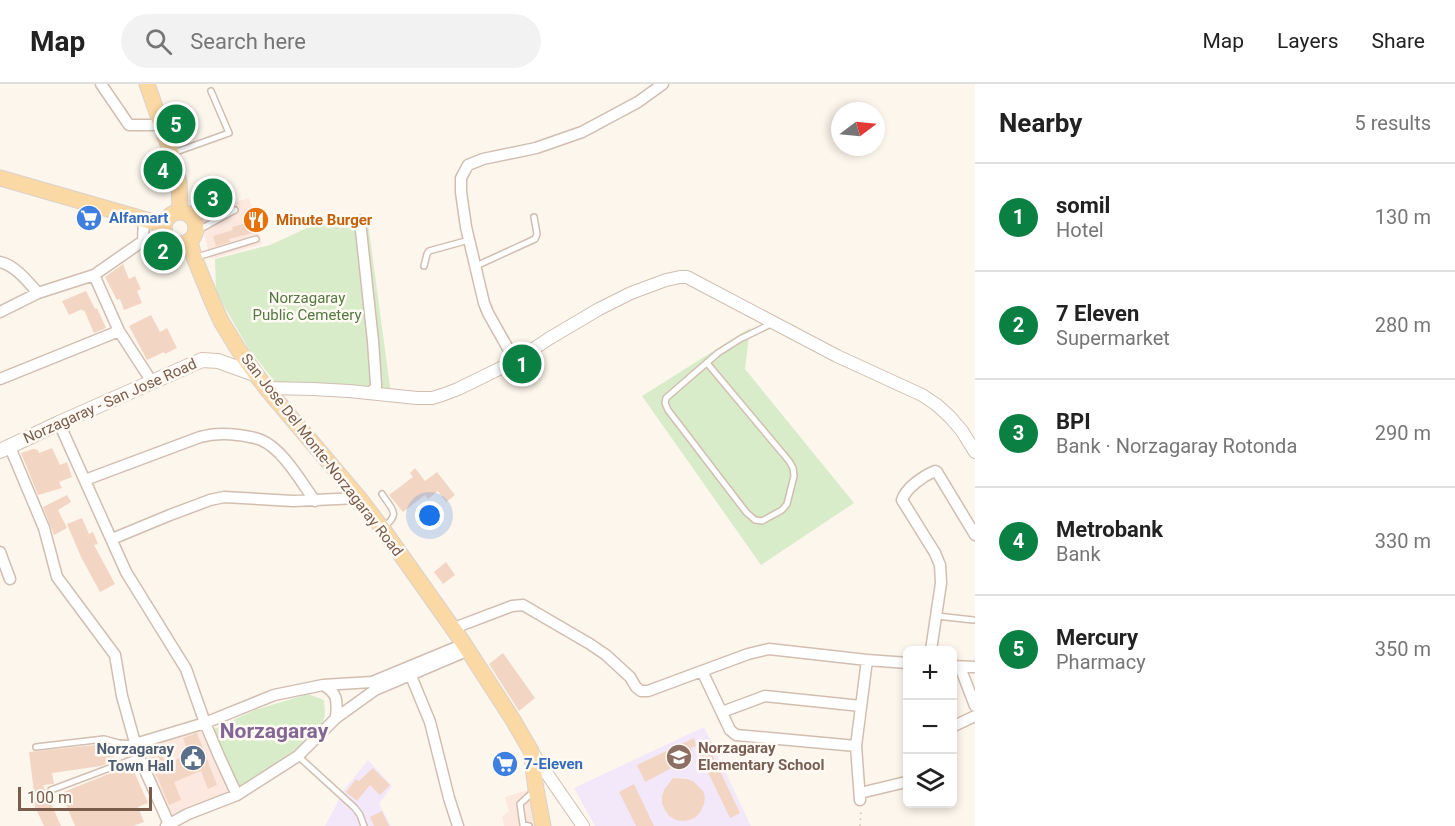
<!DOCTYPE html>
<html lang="en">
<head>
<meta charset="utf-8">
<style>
  :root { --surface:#fff; --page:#f2f2f2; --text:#222; --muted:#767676; --line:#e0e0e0; --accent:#0b8043 }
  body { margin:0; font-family:Roboto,sans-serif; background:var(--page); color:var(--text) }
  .controls { position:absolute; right:18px; bottom:18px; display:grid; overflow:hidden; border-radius:9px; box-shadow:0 3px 9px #0003 }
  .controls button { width:54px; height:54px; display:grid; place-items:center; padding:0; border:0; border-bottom:2px solid var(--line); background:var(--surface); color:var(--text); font:30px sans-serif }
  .compass { position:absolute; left:831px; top:18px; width:54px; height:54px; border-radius:50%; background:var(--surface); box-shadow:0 3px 9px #0003; rotate:74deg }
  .scale { position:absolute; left:18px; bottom:15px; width:134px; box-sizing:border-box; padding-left:6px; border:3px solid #7a5c4d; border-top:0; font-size:16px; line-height:21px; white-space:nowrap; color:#7a5c4d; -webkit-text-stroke:4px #fffaf3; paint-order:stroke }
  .you { position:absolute; left:430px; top:432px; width:21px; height:21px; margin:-15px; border:4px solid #fff; border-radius:50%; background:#1a73e8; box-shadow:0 0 0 9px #1a73e833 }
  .badge { display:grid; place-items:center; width:39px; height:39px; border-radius:50%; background:var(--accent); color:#fff; font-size:20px; font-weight:700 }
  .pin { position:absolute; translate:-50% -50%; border:3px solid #fff; box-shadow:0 2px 6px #0006 }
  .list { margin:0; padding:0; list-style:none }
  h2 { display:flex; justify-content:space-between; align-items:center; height:78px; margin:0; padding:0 24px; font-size:26px }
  h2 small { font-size:20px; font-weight:400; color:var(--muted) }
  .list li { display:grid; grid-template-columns:39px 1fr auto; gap:18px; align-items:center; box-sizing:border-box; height:108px; padding:0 24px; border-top:2px solid var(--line) }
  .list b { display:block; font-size:22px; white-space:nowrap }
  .list p { margin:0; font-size:20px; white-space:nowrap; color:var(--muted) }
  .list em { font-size:20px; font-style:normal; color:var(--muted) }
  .icon { flex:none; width:33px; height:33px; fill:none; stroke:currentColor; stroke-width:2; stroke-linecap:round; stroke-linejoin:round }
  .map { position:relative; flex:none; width:975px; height:742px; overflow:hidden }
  header { display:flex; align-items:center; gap:36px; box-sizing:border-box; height:84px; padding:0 30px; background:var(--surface); border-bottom:2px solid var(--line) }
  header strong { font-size:28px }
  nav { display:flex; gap:33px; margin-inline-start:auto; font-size:21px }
  .search { width:420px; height:54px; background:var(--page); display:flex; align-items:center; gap:15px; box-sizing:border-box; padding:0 21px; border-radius:33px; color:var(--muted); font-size:22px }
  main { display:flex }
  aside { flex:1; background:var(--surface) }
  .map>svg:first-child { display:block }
  .commercial { fill:#fde8e0 }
  .education { fill:#f3e8fa }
  .green { fill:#d8ecc9 }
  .building { fill:#f3d5c3 }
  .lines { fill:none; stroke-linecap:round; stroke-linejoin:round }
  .service-casing { stroke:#d1beb0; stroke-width:8 }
  .minor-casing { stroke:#d1beb0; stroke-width:13 }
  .tertiary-casing { stroke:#d1beb0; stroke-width:14 }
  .secondary-casing { stroke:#d6c0b0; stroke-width:16 }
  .primary-casing { stroke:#dad1cd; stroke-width:17 }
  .path { stroke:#d9b8a5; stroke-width:1.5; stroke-dasharray:1.5 4.5; stroke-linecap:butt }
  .service { stroke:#fff; stroke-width:5 }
  .minor { stroke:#fff; stroke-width:10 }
  .tertiary { stroke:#fff; stroke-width:12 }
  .secondary { stroke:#fff; stroke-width:14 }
  .primary { stroke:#fbd9a5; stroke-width:15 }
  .labels { text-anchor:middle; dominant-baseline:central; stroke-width:5; stroke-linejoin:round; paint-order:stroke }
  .shop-label { font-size:15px; font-weight:bold; fill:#366cbe; stroke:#fffaf3; text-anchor:start }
  .food-label { font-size:15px; font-weight:bold; fill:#c56008; stroke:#fffaf3; text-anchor:start }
  .park-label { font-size:15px; fill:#537a41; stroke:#fffaf3 }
  .street-label { font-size:15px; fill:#7a5c4d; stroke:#fffaf3 }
  .education-label { font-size:15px; font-weight:bold; fill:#785e54; stroke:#fffaf3; text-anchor:start }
  .service-label { font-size:15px; font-weight:bold; fill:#4e5e75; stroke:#fffaf3; text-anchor:end }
  .district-label { font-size:21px; font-weight:bold; fill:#846695; stroke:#fffaf3 }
</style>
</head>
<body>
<header>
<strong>Map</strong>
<div class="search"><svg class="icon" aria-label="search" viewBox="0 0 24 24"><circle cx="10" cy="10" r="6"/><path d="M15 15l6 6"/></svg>Search here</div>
<nav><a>Map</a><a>Layers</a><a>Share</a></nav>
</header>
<main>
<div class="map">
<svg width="975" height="742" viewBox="0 0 975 742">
  <rect width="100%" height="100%" fill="#fdf6ec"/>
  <path class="commercial" d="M 249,114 L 262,160 L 211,175 L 198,129 Z
    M 199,643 L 230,709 L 171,735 L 139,664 Z
    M 531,705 L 538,742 L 504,742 L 502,733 L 509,727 L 505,713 Z"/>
  <path class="education" d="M 704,643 L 751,742 L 595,742 L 574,704 Z
    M 368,676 L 392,702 L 379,720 L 391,742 L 325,742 L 344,706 Z"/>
  <path class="green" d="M 367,132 L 391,310 L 278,302 L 248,264 L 216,208 L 215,175 L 270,161 L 307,144 Z
    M 750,244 L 745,285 L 854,419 L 761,481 L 642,312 Z
    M 308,610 L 324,616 C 324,622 326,629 324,635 C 313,659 260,690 237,706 L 214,645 L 255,626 Z"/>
  <path class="building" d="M 219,103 L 224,120 L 207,124 L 203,108 Z
    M 250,138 L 253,149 L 229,155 L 230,158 L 216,162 L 213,152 L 233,146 L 232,143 Z
    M 123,180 L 129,195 L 135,192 L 141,205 L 137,207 L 142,219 L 124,226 L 120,215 L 117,216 L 105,193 Z
    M 86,207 L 95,225 L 97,224 L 106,244 L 94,249 L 84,226 L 82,227 L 82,225 L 69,231 L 62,217 Z
    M 151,231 L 160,248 L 167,244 L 177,264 L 165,270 L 164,268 L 147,276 L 129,242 Z
    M 52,364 L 60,381 L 67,378 L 72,393 L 59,398 L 62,404 L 38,411 L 21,369 L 33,365 L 38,366 L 39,369 Z
    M 415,384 L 425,397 L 437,388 L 455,411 L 446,418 L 438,407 L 428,415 L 425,411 L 403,428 L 389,411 L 413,393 L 410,389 Z
    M 67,411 L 71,418 L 58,426 L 67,444 L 54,451 L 43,423 Z
    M 82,434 L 89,450 L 93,448 L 98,460 L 94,461 L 115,500 L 100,508 L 81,473 L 67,440 Z
    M 446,478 L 455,491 L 443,500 L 434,488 Z
    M 503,569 L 535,614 L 519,627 L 489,580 Z
    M 197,649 L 217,701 L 208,705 L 201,687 L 174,698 L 181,716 L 169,721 L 146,667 L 158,662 L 166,680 L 189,670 L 183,654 Z
    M 694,654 L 696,662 L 691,664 L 693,673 L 645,698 L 637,681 Z
    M 104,660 L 112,662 L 114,677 L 101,682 L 52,689 L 54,700 L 43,701 L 61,742 L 44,742 L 29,710 L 34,708 L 29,668 Z
    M 709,664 L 740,729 L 730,734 L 700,672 L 700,669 Z
    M 131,681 L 148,719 L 138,723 L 144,738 L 133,742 L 75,742 L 61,709 Z
    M 373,684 L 390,701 L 380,711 L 370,701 L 357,717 L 346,708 L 356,695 L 359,697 Z
    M 673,694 L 687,695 L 693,697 L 703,707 L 705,713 L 704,720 L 701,727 L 696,733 L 690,736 L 683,737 L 676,736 L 669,732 L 665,726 L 662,719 L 662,712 L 664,706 Z
    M 634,700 L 654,742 L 636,742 L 619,708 Z
    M 382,727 L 389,742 L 374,742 L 370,733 Z"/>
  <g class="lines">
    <g class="service-casing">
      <path id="service" d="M 173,69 L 229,49 L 211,7
        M 195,148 L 235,126
        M 197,173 L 256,155
        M 424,182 L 427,170 L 429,167 L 469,156
        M 476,182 L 535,155 L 537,150 L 534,133
        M 707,279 L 789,377 L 793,384 L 794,392 L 787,420 L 782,426 L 762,437 L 755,436 L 746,428 L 668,326 L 665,319 L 666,314 L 718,269 L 740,255 L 773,239
        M 382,410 C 392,426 401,429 384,443
        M 937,532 L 973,536
        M 36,663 L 104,655 L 119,659 L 135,660
        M 298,672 L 355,724 L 360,731 L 364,742
        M 51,706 L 139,673
        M 529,742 L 523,741 L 520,720 L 535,706"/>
    </g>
    <g class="minor-casing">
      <path id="minor" d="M 101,0 L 129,41 L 162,41
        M 360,137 L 373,257 L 376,300 L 376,303 L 370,309
        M 0,178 C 15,181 28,198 38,209
        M 94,191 L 119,247 L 152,298
        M 0,228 L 38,209 L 94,191 L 143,157 L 144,134
        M 515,277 L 488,229 L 484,219 L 466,143 L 461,108 L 461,94 L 468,81 L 483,75 L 536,64 L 582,48 L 638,18 L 663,0
        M 0,295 L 119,247
        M 59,339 L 126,488 L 186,585 L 205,639 L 219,672 L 237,711
        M 9,361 L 44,444 L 57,493 L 115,571 L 122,612 L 139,673 L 169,740
        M 85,396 L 200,353 C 214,349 224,349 238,351 C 246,352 254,353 261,356 C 283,365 301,398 315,417
        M 112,455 L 170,431 L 210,416 L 224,413 L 293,417 L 359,414
        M 0,468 L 10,495
        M 454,544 L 512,522 L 523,521 L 590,560 L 606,571 L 630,593 L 636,603 L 641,607 L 648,607 L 748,570 L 769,565 L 867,576 L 908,579
        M 931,566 L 941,499 L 940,481 L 935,469 L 902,416 C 906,404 923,392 935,387 L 937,388 L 975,451
        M 952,582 L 975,583
        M 960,583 L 975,622
        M 702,587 L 730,646 L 736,651 L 856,662
        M 411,592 L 430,638 L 449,714 L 458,742
        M 323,601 C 339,610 337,618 336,634
        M 722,628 L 765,612 L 861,622
        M 956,641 L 975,632
        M 135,660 L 205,639 L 274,611 L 323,601 L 372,598 L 464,560
        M 860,709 L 906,698
        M 860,716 L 856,662 L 867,576
        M 166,742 L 188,730 L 237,711 L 298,672 L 336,634 L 375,606 L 469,566"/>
    </g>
    <g class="tertiary-casing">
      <path id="tertiary" d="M 266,304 L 313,305 L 349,307 L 417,314 L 432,314 L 442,311 L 458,305 L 515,277 L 550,254 L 599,225 L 631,209 L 666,196 L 680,193 L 687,193 L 837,272 L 922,311 L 937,321 L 950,333 L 962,347 L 975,368
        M 532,668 L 583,742"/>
    </g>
    <g class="secondary-casing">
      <path id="secondary" d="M 0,367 L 59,339 L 202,276 L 218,277 L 257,291"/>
    </g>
    <g class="primary-casing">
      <path id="primary" d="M 147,0 L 171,69 L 179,98 L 180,128
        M 0,94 L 164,141
        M164 144a16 16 0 1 1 32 0a16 16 0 1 1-32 0Z
        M 190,157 L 194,173 L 212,217 L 221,237 L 238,265 L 266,304 L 359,414 L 382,444 L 464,560 L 513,636 L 531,667 L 536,705 L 543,742"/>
    </g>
    <path class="path" d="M 860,742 L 861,726"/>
    <use href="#service" class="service"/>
    <use href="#minor" class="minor"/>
    <use href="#tertiary" class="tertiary"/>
    <use href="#secondary" class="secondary"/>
    <use href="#primary" class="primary"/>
  </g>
  <defs>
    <g id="supermarket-disc" transform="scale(1.35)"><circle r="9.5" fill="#3f7fe0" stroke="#fffaf3"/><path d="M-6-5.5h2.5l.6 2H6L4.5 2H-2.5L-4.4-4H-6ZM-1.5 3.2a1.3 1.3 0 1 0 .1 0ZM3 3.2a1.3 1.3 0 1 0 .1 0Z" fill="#fff"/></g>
    <g id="restaurant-disc" transform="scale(1.35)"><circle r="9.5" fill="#e8710a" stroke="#fffaf3"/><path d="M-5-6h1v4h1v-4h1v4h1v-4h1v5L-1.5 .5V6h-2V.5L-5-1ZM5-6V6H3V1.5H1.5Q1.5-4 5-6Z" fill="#fff"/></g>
    <g id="school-disc" transform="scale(1.35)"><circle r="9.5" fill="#8d6e63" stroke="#fffaf3"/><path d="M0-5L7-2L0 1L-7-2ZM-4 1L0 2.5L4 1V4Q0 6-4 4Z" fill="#fff"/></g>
    <g id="civic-disc" transform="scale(1.35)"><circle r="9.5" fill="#5c6f8a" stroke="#fffaf3"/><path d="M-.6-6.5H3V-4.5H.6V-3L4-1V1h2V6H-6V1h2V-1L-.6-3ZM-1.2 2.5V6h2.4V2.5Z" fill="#fff"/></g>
  </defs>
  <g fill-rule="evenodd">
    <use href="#supermarket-disc" x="89" y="134"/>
    <use href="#restaurant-disc" x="256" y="136"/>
    <use href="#school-disc" x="679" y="673"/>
    <use href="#civic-disc" x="193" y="674"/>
    <use href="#supermarket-disc" x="505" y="680"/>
  </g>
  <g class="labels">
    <g class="shop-label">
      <text x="109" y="134">Alfamart</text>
      <text x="524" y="680">7-Eleven</text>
    </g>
    <g class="food-label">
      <text x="276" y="136">Minute Burger</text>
    </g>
    <g class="park-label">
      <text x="307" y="214">Norzagaray<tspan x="307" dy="17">Public Cemetery</tspan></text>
    </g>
    <g class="street-label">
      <text transform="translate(110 317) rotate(-24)">Norzagaray - San Jose Road</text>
      <text transform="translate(322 371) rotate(52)">San Jose Del Monte-Norzagaray Road</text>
    </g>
    <g class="education-label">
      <text x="698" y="664">Norzagaray<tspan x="698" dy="17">Elementary School</tspan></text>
    </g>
    <g class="service-label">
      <text x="174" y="665">Norzagaray<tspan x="174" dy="17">Town Hall</tspan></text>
    </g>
    <g class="district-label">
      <text x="274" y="647">Norzagaray</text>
    </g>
  </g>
</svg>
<div class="controls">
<button>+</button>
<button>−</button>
<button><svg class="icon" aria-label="layers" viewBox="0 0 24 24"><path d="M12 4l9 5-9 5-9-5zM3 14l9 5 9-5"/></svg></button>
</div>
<svg class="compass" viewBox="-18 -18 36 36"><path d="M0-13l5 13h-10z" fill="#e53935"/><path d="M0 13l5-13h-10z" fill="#767676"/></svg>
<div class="scale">100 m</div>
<div class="you"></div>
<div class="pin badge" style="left:522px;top:280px">1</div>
<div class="pin badge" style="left:163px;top:167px">2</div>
<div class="pin badge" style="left:213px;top:114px">3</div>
<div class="pin badge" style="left:163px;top:86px">4</div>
<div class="pin badge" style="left:176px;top:40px">5</div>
</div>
<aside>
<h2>Nearby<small>5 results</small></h2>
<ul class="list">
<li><span class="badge">1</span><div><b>somil</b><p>Hotel</p></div><em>130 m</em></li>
<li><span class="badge">2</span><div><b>7 Eleven</b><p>Supermarket</p></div><em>280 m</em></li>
<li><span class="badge">3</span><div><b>BPI</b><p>Bank · Norzagaray Rotonda</p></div><em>290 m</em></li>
<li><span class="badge">4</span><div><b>Metrobank</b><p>Bank</p></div><em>330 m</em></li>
<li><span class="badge">5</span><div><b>Mercury</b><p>Pharmacy</p></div><em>350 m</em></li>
</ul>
</aside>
</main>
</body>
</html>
